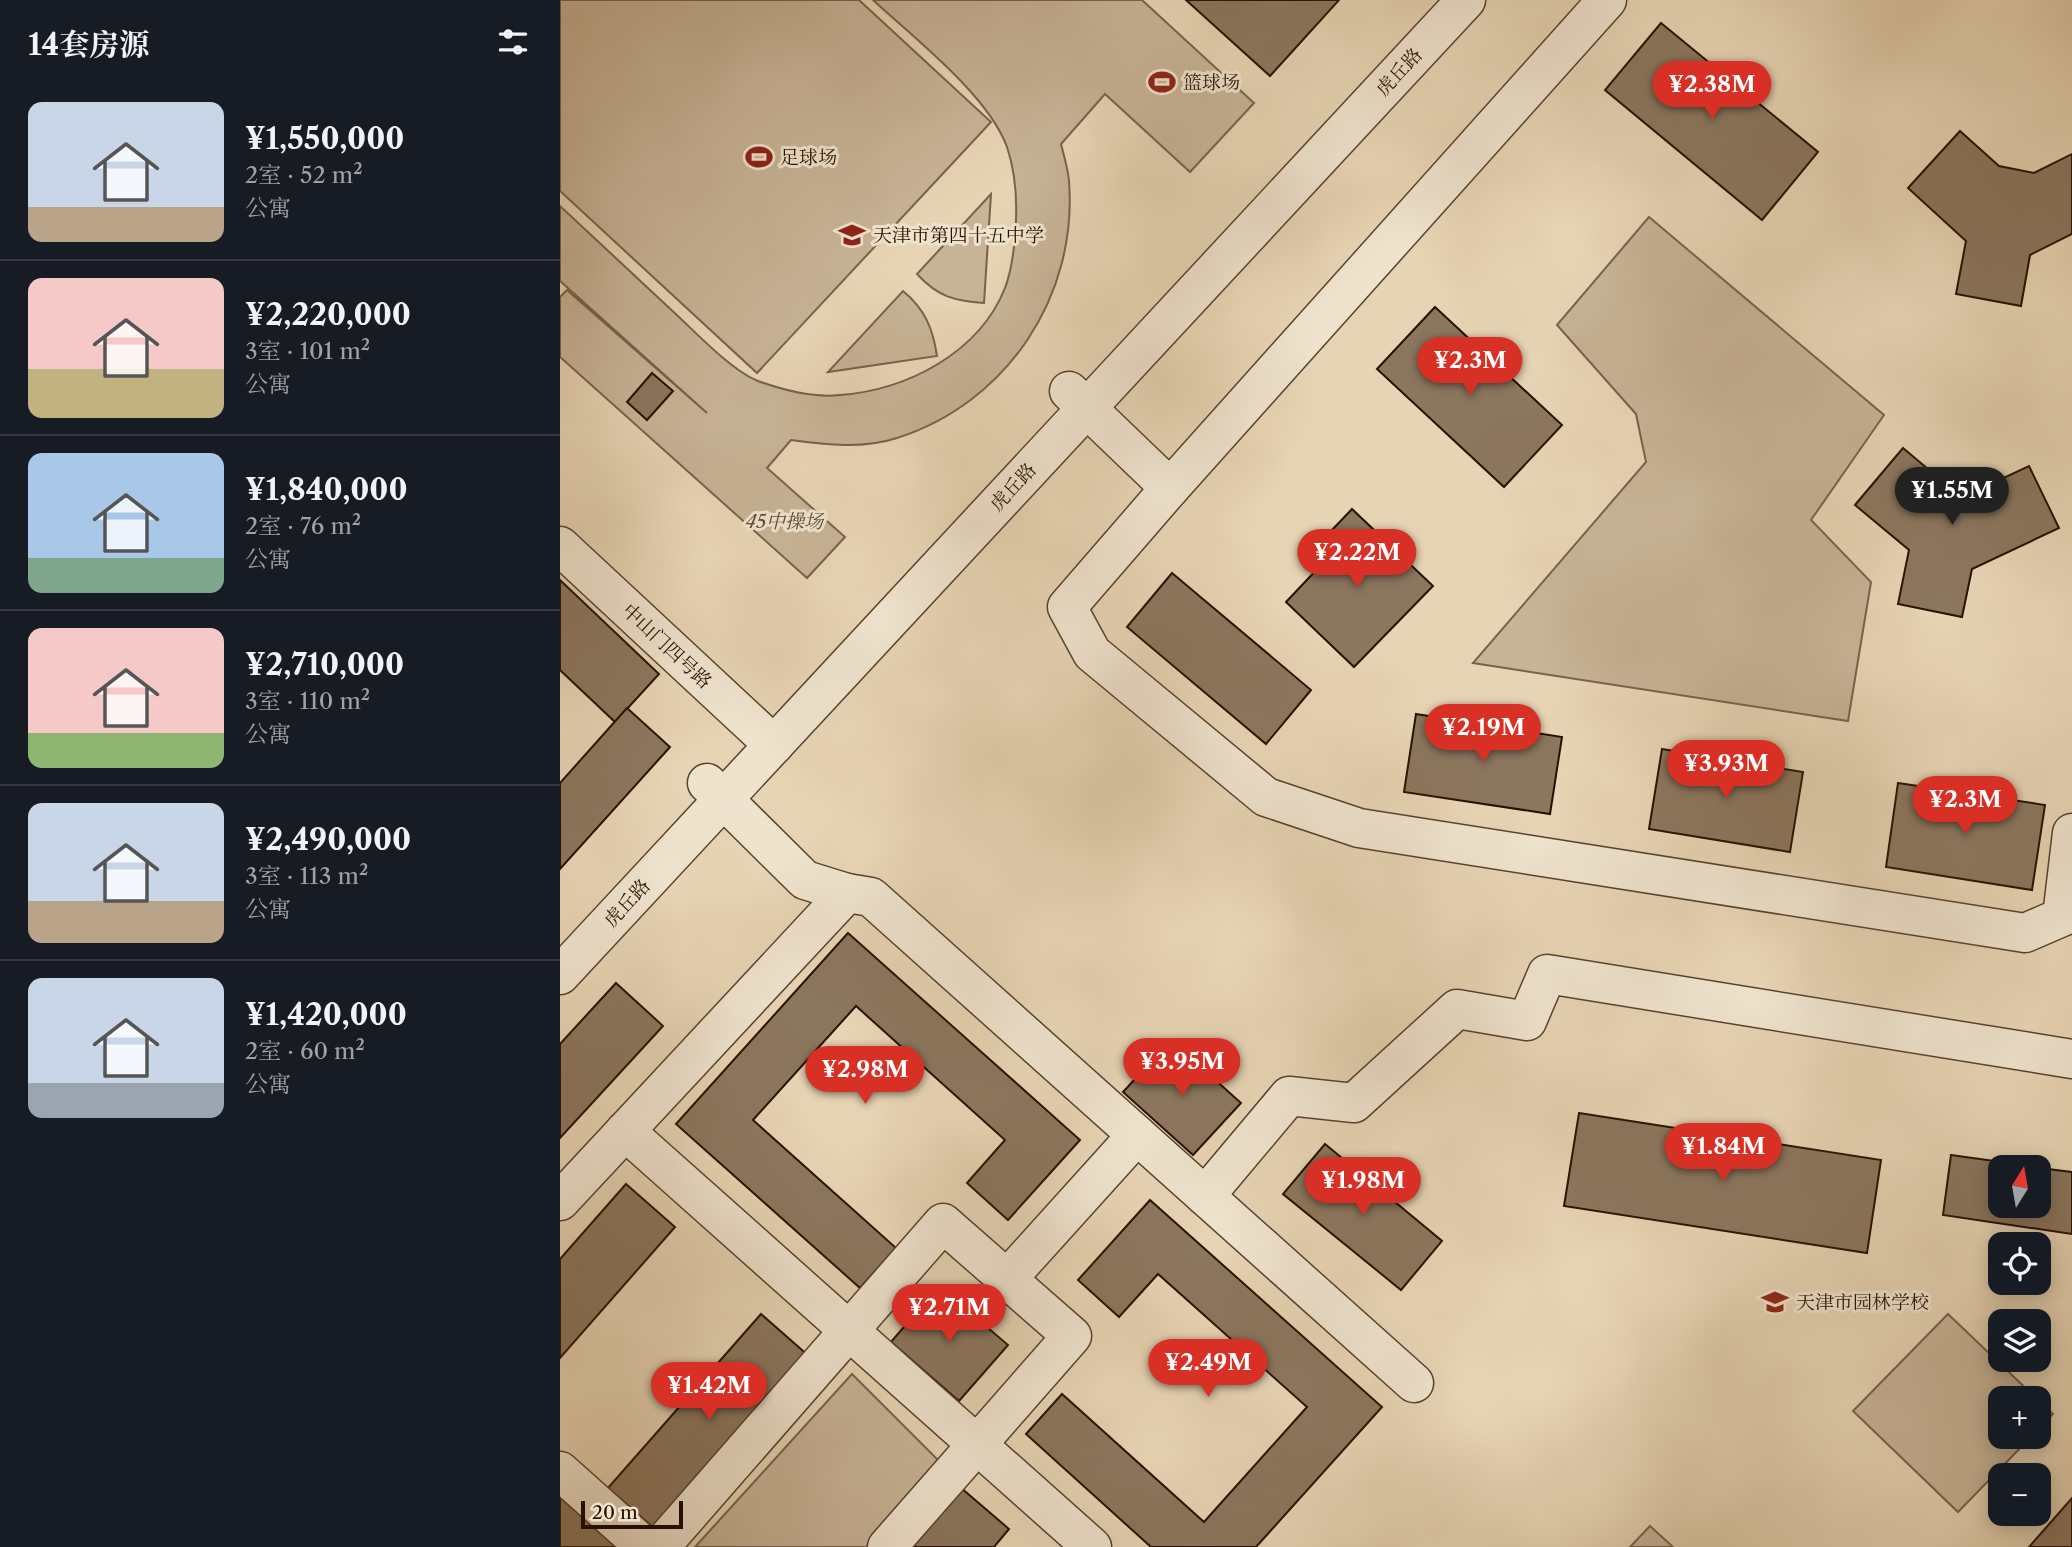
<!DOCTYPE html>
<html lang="zh">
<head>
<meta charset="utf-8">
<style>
	:root { --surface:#171b24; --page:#20242c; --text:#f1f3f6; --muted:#9ea1a6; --line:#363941; --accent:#d93025 }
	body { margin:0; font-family:"Libre Caslon Text","Noto Serif SC",serif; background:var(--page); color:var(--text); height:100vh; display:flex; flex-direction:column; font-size:26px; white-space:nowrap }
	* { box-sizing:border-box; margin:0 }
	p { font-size:23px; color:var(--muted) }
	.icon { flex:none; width:38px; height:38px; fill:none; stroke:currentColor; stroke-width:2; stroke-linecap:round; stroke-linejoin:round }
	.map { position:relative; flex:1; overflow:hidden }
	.side { display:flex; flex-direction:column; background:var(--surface); width:560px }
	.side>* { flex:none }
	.needle { width:46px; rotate:11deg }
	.fabs { position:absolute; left:1428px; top:1155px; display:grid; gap:14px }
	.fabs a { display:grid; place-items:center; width:63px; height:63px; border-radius:14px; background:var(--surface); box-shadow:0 4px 18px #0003; font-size:35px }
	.scale { position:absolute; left:21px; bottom:18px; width:102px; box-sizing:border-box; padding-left:7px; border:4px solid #281101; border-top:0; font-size:19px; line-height:24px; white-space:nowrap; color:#281101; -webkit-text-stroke:5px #efe3ce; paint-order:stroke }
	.price { position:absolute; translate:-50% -60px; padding:0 16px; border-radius:24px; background:var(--accent); color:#fff; font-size:23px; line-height:46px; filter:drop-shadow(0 2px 4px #0008) }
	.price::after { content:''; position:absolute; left:50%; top:42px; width:21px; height:16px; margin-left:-10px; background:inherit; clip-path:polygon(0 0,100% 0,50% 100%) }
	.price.selected { background:#222; color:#fff }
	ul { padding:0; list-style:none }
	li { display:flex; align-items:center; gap:21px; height:175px; padding:0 28px }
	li+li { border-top:2px solid var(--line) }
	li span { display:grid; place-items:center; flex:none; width:196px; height:140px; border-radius:14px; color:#555 }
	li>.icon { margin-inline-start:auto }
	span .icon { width:84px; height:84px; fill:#fffc; stroke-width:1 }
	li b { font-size:30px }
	h2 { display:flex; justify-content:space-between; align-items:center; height:84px; padding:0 28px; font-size:30px }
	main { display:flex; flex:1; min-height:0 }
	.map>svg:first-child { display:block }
	.green { fill:#c7b396; stroke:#78624c; stroke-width:2 }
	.building { fill:#8b765e; stroke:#281101; stroke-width:2 }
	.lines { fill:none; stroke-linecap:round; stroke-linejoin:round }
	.minor-casing { stroke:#58422e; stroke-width:41 }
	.minor { stroke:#efe3ce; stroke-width:38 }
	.labels { text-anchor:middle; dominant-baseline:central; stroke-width:6; stroke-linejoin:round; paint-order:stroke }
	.street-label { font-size:19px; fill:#281101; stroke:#efe3ce }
	.poi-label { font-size:19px; fill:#281101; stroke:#efe3ce; text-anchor:start }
	.park-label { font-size:19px; font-style:italic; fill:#604a35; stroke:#efe3ce }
</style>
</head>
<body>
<main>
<section class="side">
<h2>14套房源<svg class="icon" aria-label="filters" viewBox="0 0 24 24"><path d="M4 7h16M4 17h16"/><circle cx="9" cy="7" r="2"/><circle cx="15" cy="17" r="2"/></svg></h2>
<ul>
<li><span style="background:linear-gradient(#c9d6e8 75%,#b9a48a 0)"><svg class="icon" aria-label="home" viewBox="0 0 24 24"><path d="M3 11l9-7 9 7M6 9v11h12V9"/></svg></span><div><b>¥1,550,000</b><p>2室 · 52 m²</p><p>公寓</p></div></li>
<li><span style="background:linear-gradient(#f6c9c9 65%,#c2b280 0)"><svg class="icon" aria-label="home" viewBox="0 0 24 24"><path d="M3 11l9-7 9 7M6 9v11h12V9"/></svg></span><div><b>¥2,220,000</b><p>3室 · 101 m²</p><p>公寓</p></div></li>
<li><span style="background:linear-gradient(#a9c7e8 75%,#7fa58c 0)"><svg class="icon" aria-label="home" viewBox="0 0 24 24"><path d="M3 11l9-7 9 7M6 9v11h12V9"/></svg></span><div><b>¥1,840,000</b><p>2室 · 76 m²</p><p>公寓</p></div></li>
<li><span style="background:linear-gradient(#f6c9c9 75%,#8fb573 0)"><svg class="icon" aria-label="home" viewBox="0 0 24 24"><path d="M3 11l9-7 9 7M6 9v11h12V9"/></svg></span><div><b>¥2,710,000</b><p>3室 · 110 m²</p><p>公寓</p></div></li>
<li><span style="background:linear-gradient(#c9d6e8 70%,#b9a48a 0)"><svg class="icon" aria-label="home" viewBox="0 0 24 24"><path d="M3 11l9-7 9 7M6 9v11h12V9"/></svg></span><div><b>¥2,490,000</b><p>3室 · 113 m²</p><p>公寓</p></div></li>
<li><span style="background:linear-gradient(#c9d6e8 75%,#9aa5b1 0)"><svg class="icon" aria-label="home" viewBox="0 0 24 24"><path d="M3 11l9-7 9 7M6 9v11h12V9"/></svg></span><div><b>¥1,420,000</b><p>2室 · 60 m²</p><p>公寓</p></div></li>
</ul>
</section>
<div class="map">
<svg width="1512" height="1547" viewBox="0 0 1512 1547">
	<rect width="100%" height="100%" fill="#e7d4b4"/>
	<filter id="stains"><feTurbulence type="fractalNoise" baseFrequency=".00286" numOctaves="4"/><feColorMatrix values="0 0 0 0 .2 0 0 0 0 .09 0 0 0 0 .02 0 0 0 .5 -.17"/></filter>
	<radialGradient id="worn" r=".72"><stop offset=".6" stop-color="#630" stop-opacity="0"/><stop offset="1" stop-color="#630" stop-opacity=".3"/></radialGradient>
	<g class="green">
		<path d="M 0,0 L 299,0 L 431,122 L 197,373 L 0,191 Z"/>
		<path d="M 313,0 L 582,0 L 694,103 L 630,172 L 545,94 L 501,144 C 504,156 508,169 509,181 C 518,296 447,403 337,438 C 303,449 266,445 231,440 L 207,468 L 285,537 L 247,578 L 0,357 L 0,297 L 7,290 L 147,413 L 0,281 L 0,206 C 40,243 80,281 120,318 C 139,336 174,372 198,381 C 223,390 254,398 280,395 C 347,390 419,353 445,288 C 453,267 455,243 456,220 C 457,196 455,171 447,147 C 428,95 354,38 313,0 Z"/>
		<path d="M 431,194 L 424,303 C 395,301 378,297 357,274 Z"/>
		<path d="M 1089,217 L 1324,415 L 1251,520 L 1311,582 L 1288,721 L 913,663 L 1086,462 L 1076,414 L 997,325 Z"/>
		<path d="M 343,291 C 365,309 373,329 377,356 L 268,372 Z"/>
		<path d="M 1388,1314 L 1476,1398 L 1440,1398 L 1440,1437 L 1471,1437 L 1398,1512 L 1293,1411 Z"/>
		<path d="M 292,1374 L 381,1463 L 308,1547 L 135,1547 Z"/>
		<path d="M 1479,1401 L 1493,1414 L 1479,1429 Z"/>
		<path d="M 1090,1526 L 1113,1547 L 1070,1547 Z"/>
	</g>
	<g class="building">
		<path d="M 626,0 L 779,0 L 710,76 Z"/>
		<path d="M 1101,23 L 1258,152 L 1202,220 L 1045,90 Z"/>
		<path d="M 1400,131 L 1439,166 L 1474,173 L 1512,154 L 1512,234 L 1470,255 L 1461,306 L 1396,294 L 1406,241 L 1348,188 Z"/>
		<path d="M 875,307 L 1002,425 L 944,487 L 817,369 Z"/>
		<path d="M 92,373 L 113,391 L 87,420 L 67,402 Z"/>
		<path d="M 1343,448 L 1387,485 L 1418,490 L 1469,466 L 1499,528 L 1412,569 L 1402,617 L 1338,604 L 1349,550 L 1295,505 Z"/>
		<path d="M 792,509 L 873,586 L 794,667 L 726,602 L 761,565 L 749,554 Z"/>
		<path d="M 612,573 L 751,690 L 706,744 L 567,627 Z"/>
		<path d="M 0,580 L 99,674 L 55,722 L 0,670 Z"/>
		<path d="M 67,708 L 110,747 L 0,869 L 0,783 Z"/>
		<path d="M 856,714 L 1002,737 L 990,814 L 844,792 Z"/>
		<path d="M 1102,749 L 1243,772 L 1230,852 L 1089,829 Z"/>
		<path d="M 1338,783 L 1485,805 L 1472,890 L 1326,867 Z"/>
		<path d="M 288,933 L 520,1140 L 448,1220 L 407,1183 L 445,1140 L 296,1006 L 193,1120 L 336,1248 L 300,1288 L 116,1124 Z"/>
		<path d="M 56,983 L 103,1026 L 0,1138 L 0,1044 Z"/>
		<path d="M 611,1040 L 681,1103 L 633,1155 L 563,1092 Z"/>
		<path d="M 1019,1113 L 1321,1160 L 1307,1253 L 1004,1206 Z"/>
		<path d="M 765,1144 L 882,1241 L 841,1290 L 723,1194 Z"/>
		<path d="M 1391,1155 L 1477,1167 L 1440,1167 L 1440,1206 L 1479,1206 L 1479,1168 L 1512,1172 L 1512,1234 L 1383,1215 Z"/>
		<path d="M 66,1184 L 115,1227 L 0,1358 L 0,1259 Z"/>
		<path d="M 590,1200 L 822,1407 L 696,1547 L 591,1547 L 466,1434 L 502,1394 L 644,1522 L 747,1407 L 598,1274 L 559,1317 L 518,1280 Z"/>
		<path d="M 379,1286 L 448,1345 L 399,1401 L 331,1342 Z"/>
		<path d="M 201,1314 L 250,1357 L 97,1531 L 48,1488 Z"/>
		<path d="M 400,1487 L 449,1529 L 434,1547 L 348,1547 Z"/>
		<path d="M 0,1497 L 56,1547 L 0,1547 Z"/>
		<path d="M 1512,1498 L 1512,1547 L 1469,1547 Z"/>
	</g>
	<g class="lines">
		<defs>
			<g id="minor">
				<path d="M 1047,0 L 610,488 L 507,607 L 532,653 L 706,797 L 799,828 L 1465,933 L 1502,917 L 1512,833"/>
				<path d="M 509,391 L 610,488"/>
				<path d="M 0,546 L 214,745"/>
				<path d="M 147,783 L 245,880 L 287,893 L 311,897 L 854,1383"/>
				<path d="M 0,975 L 906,0"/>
				<path d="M 65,1131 L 532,1547"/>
				<path d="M 645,1196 L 729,1096 L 794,1103 L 897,1009 L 967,1021 L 987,974 L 1512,1059"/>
				<path d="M 0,1201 L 287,893"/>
				<path d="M 447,1279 L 577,1135"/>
				<path d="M 0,1471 L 85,1547"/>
				<path d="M 100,1547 L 383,1223 L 512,1336 L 327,1547"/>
			</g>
		</defs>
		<use href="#minor" class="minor-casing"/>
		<use href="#minor" class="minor"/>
	</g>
	<defs>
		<symbol id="stadium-bare" viewBox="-9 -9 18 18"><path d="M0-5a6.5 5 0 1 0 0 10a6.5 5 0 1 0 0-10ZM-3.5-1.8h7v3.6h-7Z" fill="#8f2418" stroke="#efe3ce" stroke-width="2.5" paint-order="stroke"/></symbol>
		<symbol id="school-bare" viewBox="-9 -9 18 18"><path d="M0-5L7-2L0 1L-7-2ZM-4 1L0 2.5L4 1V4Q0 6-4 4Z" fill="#8f2418" stroke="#efe3ce" stroke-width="2.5" paint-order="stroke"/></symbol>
	</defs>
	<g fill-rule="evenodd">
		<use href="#stadium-bare" x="583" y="63" width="38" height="38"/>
		<use href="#stadium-bare" x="180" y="138" width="38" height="38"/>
		<use href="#school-bare" x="273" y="216" width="38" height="38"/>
		<use href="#school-bare" x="1196" y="1283" width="38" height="38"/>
	</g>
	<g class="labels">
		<g class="street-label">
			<text transform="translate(839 72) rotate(-47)">虎丘路</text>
			<text transform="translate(453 487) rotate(-47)">虎丘路</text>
			<text transform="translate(107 646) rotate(43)">中山门四号路</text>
			<text transform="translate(67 903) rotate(-47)">虎丘路</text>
		</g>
		<g class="poi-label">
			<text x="623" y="82">篮球场</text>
			<text x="220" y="157">足球场</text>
			<text x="313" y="235">天津市第四十五中学</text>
			<text x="1236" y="1302">天津市园林学校</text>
		</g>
		<g class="park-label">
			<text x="224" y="521">45中操场</text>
		</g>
	</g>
	<rect width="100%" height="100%" filter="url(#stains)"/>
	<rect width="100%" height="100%" fill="url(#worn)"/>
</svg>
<div class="fabs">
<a><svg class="needle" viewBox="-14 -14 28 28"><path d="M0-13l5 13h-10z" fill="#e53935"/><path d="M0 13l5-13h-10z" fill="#9ea1a6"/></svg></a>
<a><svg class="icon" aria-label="locate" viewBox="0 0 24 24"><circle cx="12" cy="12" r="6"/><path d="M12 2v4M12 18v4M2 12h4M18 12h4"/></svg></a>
<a><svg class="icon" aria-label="layers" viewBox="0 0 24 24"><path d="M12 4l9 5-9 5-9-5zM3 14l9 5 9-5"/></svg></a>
<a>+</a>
<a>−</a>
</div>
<div class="scale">20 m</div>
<b class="price" style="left:1152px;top:121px">¥2.38M</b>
<b class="price" style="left:910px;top:397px">¥2.3M</b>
<b class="price selected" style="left:1392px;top:527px">¥1.55M</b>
<b class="price" style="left:797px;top:589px">¥2.22M</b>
<b class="price" style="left:923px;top:764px">¥2.19M</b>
<b class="price" style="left:1166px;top:800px">¥3.93M</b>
<b class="price" style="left:1405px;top:836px">¥2.3M</b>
<b class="price" style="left:622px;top:1098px">¥3.95M</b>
<b class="price" style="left:305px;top:1106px">¥2.98M</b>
<b class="price" style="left:1163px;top:1183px">¥1.84M</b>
<b class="price" style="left:803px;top:1217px">¥1.98M</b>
<b class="price" style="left:389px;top:1344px">¥2.71M</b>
<b class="price" style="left:648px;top:1399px">¥2.49M</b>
<b class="price" style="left:149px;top:1422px">¥1.42M</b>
</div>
</main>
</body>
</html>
